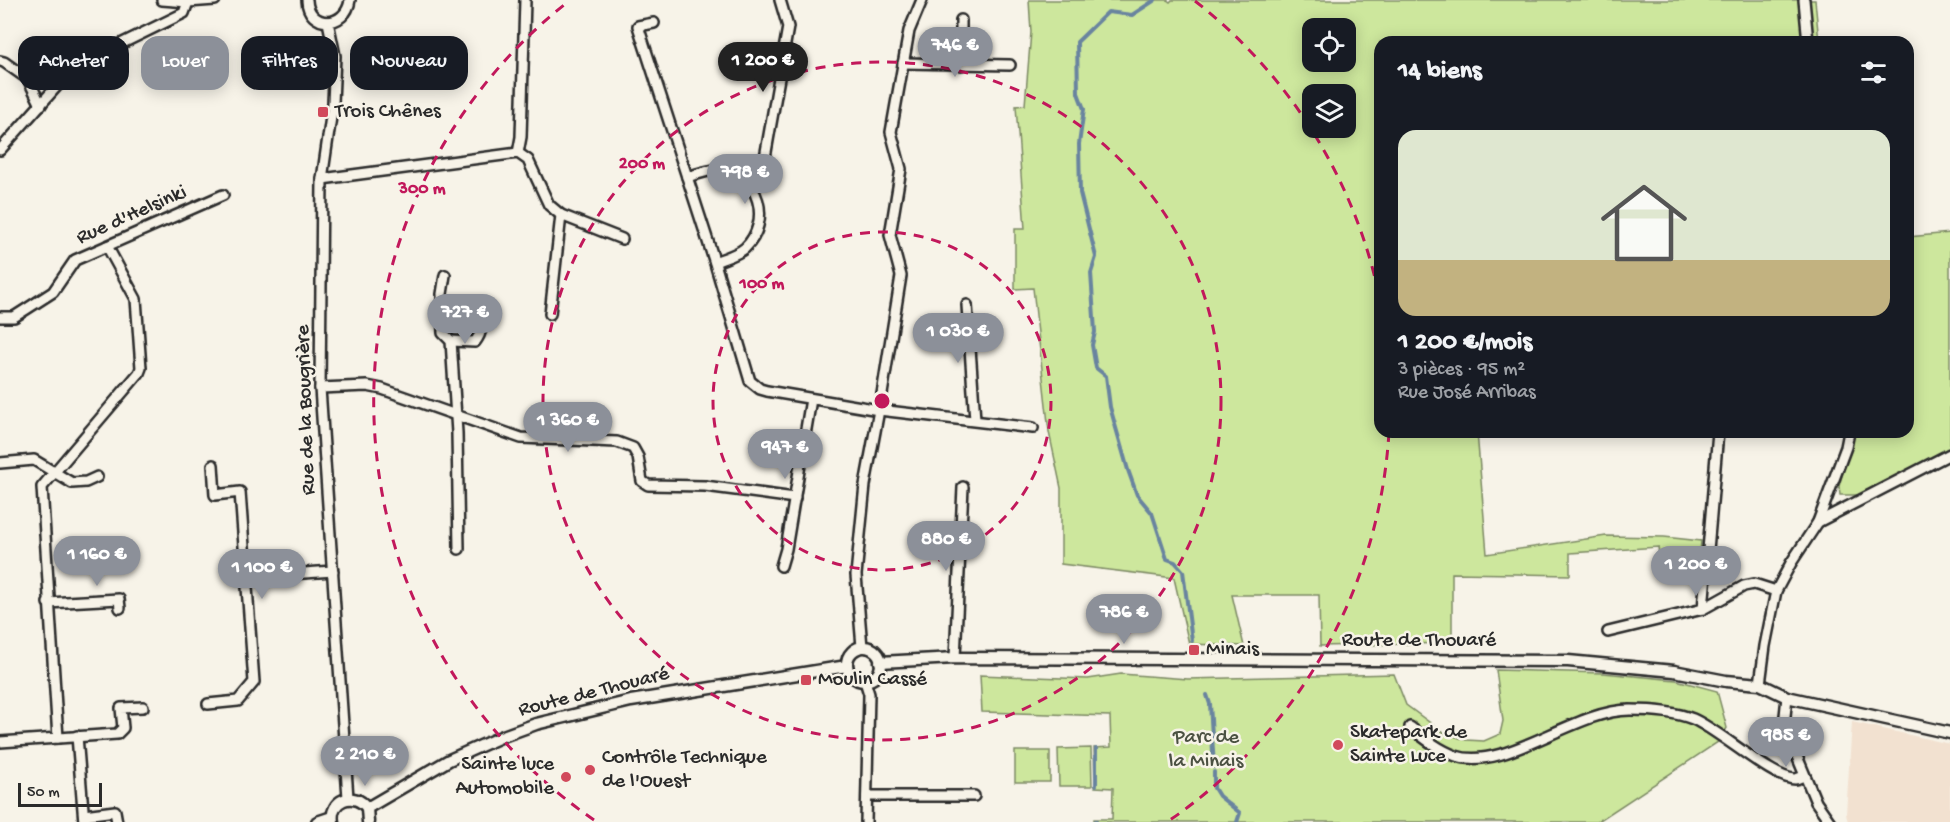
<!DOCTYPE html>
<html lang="fr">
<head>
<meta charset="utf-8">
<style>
	:root { --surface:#171b24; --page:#20242c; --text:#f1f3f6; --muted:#9ea1a6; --line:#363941; --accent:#8c9099 }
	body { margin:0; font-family:"Gochi Hand",sans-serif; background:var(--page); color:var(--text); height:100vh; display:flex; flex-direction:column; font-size:22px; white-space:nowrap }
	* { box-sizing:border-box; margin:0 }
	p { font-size:20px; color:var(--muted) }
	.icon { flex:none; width:33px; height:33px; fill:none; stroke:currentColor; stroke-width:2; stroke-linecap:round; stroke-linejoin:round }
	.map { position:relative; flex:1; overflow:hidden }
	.details { position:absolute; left:1374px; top:36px; width:540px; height:402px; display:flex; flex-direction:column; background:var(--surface); border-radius:18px; box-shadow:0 3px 15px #0003 }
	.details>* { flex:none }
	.hud { position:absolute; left:18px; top:36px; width:570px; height:54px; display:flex; gap:12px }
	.buttons { position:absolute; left:1302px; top:18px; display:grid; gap:12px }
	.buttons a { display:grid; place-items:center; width:54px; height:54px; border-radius:12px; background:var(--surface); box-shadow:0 3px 15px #0003; font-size:30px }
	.scale { position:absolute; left:18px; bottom:15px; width:84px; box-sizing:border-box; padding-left:6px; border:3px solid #2b2b2b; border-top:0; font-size:16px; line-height:21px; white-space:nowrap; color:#2b2b2b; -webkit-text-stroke:4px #f7f3e8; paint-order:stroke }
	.price { position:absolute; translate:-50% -51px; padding:0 14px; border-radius:21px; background:var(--accent); color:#fff; font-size:20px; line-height:39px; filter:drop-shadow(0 2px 3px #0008) }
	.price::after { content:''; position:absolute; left:50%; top:36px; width:18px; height:14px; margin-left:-9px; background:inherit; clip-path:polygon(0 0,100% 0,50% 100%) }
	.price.on { background:#222; color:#fff }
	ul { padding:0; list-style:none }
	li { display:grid; align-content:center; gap:12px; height:318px; padding:0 24px }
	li+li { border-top:2px solid var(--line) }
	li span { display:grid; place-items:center; height:186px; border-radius:18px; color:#555 }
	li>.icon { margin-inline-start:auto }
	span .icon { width:108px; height:108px; fill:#fffc; stroke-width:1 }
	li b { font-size:26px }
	h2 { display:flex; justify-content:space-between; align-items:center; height:72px; padding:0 24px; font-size:26px }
	.pill { padding:0 21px; border-radius:18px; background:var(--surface); box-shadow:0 3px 15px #0003; font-size:21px; line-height:54px }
	.pill.on { background:var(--accent); color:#fff }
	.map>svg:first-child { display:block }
	.built { fill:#f2e1d0 }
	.green { fill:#cde79d; stroke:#7c8964; stroke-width:1.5; fill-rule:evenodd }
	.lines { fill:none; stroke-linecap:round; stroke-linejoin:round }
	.stream { stroke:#69849f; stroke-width:4 }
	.minor-casing { stroke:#2b2b2b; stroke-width:14 }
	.tertiary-casing { stroke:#2b2b2b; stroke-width:15 }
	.minor { stroke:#f7f3e8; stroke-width:9 }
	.tertiary { stroke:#f7f3e8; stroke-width:10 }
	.ring { fill:none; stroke:#c2185b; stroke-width:3; stroke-dasharray:10 8 }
	.poi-dot { fill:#d1495b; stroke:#f7f3e8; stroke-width:2 }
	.labels { text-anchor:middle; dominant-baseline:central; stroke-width:5; stroke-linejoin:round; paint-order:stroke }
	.poi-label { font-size:21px; fill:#2b2b2b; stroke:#f7f3e8; text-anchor:start }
	.street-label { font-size:21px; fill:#2b2b2b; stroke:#f7f3e8 }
	.park-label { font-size:21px; fill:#4b5142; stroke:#f7f3e8 }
	.centre { fill:#c2185b; stroke:#f7f3e8; stroke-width:3 }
	.ring-label { font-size:18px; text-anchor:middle; font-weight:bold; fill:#c2185b; stroke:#f7f3e8; stroke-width:5; stroke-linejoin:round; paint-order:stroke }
</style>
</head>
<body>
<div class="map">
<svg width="1950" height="822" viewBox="0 0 1950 822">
	<rect width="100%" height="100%" fill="#f7f3e8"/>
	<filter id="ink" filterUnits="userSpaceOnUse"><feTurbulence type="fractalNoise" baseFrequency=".0167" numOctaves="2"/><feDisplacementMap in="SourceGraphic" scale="12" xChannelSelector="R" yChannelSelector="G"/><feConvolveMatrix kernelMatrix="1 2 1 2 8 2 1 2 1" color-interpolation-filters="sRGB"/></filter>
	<g filter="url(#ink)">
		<path class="built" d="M 1852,722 L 1950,744 L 1950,822 L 1848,822 L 1846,814 Z"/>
		<g class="green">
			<path d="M 1029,0 L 1167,0 L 1170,2 L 1172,0 L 1815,0 L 1819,42 L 1380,42 L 1380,432 L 1477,432 L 1487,554 L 1606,536 L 1664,537 L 1701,541 L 1698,576 L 1662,578 L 1658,547 L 1570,553 L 1570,575 L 1452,573 L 1452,643 L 1320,646 L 1319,595 L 1232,595 L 1244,646 L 1189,644 L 1174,578 L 1061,564 L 1061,488 L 1049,432 L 1033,288 L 1015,289 L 1015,229 L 1025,229 L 1016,106 L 1025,105 L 1031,32 ZM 1312,28 L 1346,28 L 1346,62 L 1312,62 ZM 1312,94 L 1346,94 L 1346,128 L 1312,128 Z"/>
			<path d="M 1950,233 L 1950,448 L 1858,495 L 1840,495 L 1839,486 L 1855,432 L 1908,432 L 1908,237 Z"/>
			<path d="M 1496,670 L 1603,673 L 1676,680 L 1717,691 L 1727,728 L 1718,742 L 1597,822 L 1094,822 L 1094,819 L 1112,819 L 1113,788 L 1095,787 L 1094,748 L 1111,747 L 1110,716 L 982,712 L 980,675 L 1088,679 L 1121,674 L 1188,679 L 1394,674 L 1406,705 L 1444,733 L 1466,740 L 1484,741 L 1500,734 L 1503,721 Z"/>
			<path d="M 1091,748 L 1092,786 L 1059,786 L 1058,749 Z"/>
			<rect x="1015" y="751" width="35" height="31"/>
		</g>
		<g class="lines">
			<g class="stream">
				<path d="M 1155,0 L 1132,15 L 1108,12 L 1077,42 L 1078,93 L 1084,109 L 1079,144 L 1080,193 L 1096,257 L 1091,273 L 1095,332 L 1092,345 L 1096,368 L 1106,376 L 1110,407 L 1128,470 L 1137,495 L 1152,513 L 1167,559 L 1175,562 L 1183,571 L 1192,641"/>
				<path d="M 1207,695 L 1210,704 L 1214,767"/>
				<path d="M 1096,749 L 1096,785"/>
				<path d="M 1214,772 L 1214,788 L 1219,796 L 1240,813 L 1237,822"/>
				<path d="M 1096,821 L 1096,822"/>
			</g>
			<defs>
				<g id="minor">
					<path d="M 162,0 L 188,2 L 215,0"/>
					<path d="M 307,0 C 308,29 346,29 350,0"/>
					<path d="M 1804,0 L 1808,42"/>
					<path d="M 328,22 L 335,56 L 333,103 L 322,179 L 320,388 L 348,798"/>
					<path d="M 654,23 L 638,26 L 714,260 L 750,381 L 760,389 L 767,391 L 879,410 L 1033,428"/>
					<path d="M 0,61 L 4,62 L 28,79 L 41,105"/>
					<path d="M 903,63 L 1010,65"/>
					<path d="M 961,65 L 961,20"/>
					<path d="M 0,150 L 57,86 L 90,59 L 184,13 L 188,2"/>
					<path d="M 518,153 L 521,137 L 525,0"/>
					<path d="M 687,177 C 698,174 709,169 720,170 C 760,173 772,222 745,248 C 737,255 724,258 715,262"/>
					<path d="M 322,179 L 518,153 L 528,160 L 549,205 L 561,215 L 622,239"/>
					<path d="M 753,189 L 761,177 L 763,169 L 788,27 L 780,0"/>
					<path d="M 445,275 L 442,294 L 443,333 L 451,341 L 457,433 L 459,549"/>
					<path d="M 967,305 L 975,420"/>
					<path d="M 443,308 L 478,314 C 483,324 482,333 475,342 L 451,341"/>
					<path d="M 550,314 L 561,215"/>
					<path d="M 0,317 L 14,317 L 53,292 L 75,260 L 223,195"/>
					<path d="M 320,388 L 367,386 L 382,389 L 521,438 L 617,442 L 633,448 L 638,457 L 642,481 L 648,485 L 705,486 L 795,498"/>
					<path d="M 0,463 L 34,460 L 72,483 L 86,482 L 97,477"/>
					<path d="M 1818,522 L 1950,454"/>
					<path d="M 781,566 L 786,549 L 811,399"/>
					<path d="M 247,577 L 333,571"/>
					<path d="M 48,603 L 119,599 L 120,608"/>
					<path d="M 1703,609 L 1718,432"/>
					<path d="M 1608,632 L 1703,609 L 1744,586 L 1754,584 L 1776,591"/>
					<path d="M 862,647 L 856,575 L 865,485 L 882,394 L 901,276 L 890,235 L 901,169 L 891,132 L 909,31 L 922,0"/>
					<path d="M 955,658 L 963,487"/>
					<path d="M 865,681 L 869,694 L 866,822"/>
					<path d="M 1760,684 L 1765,646 L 1776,591 L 1791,563 L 1818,522 L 1846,447 L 1849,432"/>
					<path d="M 1787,697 L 1784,725 L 1816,802 L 1830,822"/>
					<path d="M 208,704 L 238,701 L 254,682 L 240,492 L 215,495 L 213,465"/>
					<path d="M 1410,727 C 1424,738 1439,750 1456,756 C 1504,772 1575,710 1630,710 C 1651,710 1673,711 1693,719 C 1719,730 1773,779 1795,779 C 1798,779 1801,777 1804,776"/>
					<path d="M 77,736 L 84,822"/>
					<path d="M 58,738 L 42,487 L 139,373 L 141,368 L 136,299 L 107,246"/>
					<path d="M 0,742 L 117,734 L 123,728 L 121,708 L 143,707"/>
					<path d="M 867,796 L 974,796"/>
					<path d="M 84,815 L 115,811 L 117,822"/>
				</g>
				<g id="tertiary">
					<circle cx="864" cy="664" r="17"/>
					<path d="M 880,662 L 955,658 L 1568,661 L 1674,671 L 1726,681 L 1760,684 L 1787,697 L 1950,733"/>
					<path d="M 367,808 L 449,760 L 503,736 L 536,724 L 631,701 L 847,666"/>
					<path d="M 317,822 L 332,817"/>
					<path d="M 333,822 C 329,800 354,790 367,808 L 368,822"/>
				</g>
			</defs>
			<use href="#minor" class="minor-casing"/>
			<use href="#tertiary" class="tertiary-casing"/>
			<use href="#minor" class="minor"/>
			<use href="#tertiary" class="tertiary"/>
		</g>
	</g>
	<g class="ring">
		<circle cx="882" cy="401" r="169"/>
		<circle cx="882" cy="401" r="339"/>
		<path d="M1389 432A508 508 0 0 1 1170 820M594 820A508 508 0 0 1 569 1M1195 1A508 508 0 0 1 1380 300"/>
	</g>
	<g class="poi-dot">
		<rect x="317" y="106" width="12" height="12" rx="3"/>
		<rect x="1188" y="644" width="12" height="12" rx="3"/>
		<rect x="800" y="674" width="12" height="12" rx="3"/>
		<circle cx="1338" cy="745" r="6"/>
		<circle cx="590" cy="770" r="6"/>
		<circle cx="566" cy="777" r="6"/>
	</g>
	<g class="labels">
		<g class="poi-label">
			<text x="335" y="112">Trois Chênes</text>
			<text x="1206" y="650">Minais</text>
			<text x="818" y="680">Moulin Cassé</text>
			<text x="1350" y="733">Skatepark de<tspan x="1350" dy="24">Sainte Luce</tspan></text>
			<text x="602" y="758">Contrôle Technique<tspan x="602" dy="24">de l'Ouest</tspan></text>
			<text x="554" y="765" text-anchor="end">Sainte luce<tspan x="554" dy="24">Automobile</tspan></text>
		</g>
		<g class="street-label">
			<text transform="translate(132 216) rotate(-24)">Rue d'Helsinki</text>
			<text transform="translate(307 410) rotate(-92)">Rue de la Bougrière</text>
			<text x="1419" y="641">Route de Thouaré</text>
			<text transform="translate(594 693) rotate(-14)">Route de Thouaré</text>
		</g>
		<g class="park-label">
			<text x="1206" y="738">Parc de<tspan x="1206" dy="24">la Minais</tspan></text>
		</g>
	</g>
	<circle cx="882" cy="401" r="9" class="centre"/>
	<g class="ring-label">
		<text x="642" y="168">200 m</text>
		<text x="422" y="193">300 m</text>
		<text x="762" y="288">100 m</text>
	</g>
</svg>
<div class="buttons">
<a><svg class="icon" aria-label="locate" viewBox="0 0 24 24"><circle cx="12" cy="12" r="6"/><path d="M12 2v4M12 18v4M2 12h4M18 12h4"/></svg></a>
<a><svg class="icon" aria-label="layers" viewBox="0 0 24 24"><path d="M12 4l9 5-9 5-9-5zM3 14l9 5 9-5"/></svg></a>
</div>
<div class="scale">50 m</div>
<b class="price" style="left:955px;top:78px">746 €</b>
<b class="price on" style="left:763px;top:93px">1 200 €</b>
<b class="price" style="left:745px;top:205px">798 €</b>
<b class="price" style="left:465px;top:345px">727 €</b>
<b class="price" style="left:958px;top:364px">1 030 €</b>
<b class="price" style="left:568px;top:453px">1 360 €</b>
<b class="price" style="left:785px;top:480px">947 €</b>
<b class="price" style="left:946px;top:572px">880 €</b>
<b class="price" style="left:97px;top:587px">1 160 €</b>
<b class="price" style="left:1696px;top:597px">1 200 €</b>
<b class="price" style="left:262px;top:600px">1 100 €</b>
<b class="price" style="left:1124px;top:645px">786 €</b>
<b class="price" style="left:1786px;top:768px">985 €</b>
<b class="price" style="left:365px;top:787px">2 210 €</b>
<div class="hud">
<a class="pill">Acheter</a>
<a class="pill on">Louer</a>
<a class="pill">Filtres</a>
<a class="pill">Nouveau</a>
</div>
<section class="details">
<h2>14 biens<svg class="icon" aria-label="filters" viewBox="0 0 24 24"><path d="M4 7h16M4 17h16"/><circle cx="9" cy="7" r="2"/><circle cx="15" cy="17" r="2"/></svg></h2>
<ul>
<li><span style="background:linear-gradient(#dfe7d0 70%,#c2b280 0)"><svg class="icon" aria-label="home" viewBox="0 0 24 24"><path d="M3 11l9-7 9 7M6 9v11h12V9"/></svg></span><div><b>1 200 €/mois</b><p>3 pièces · 95 m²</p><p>Rue José Arribas</p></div></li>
</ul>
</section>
</div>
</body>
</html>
